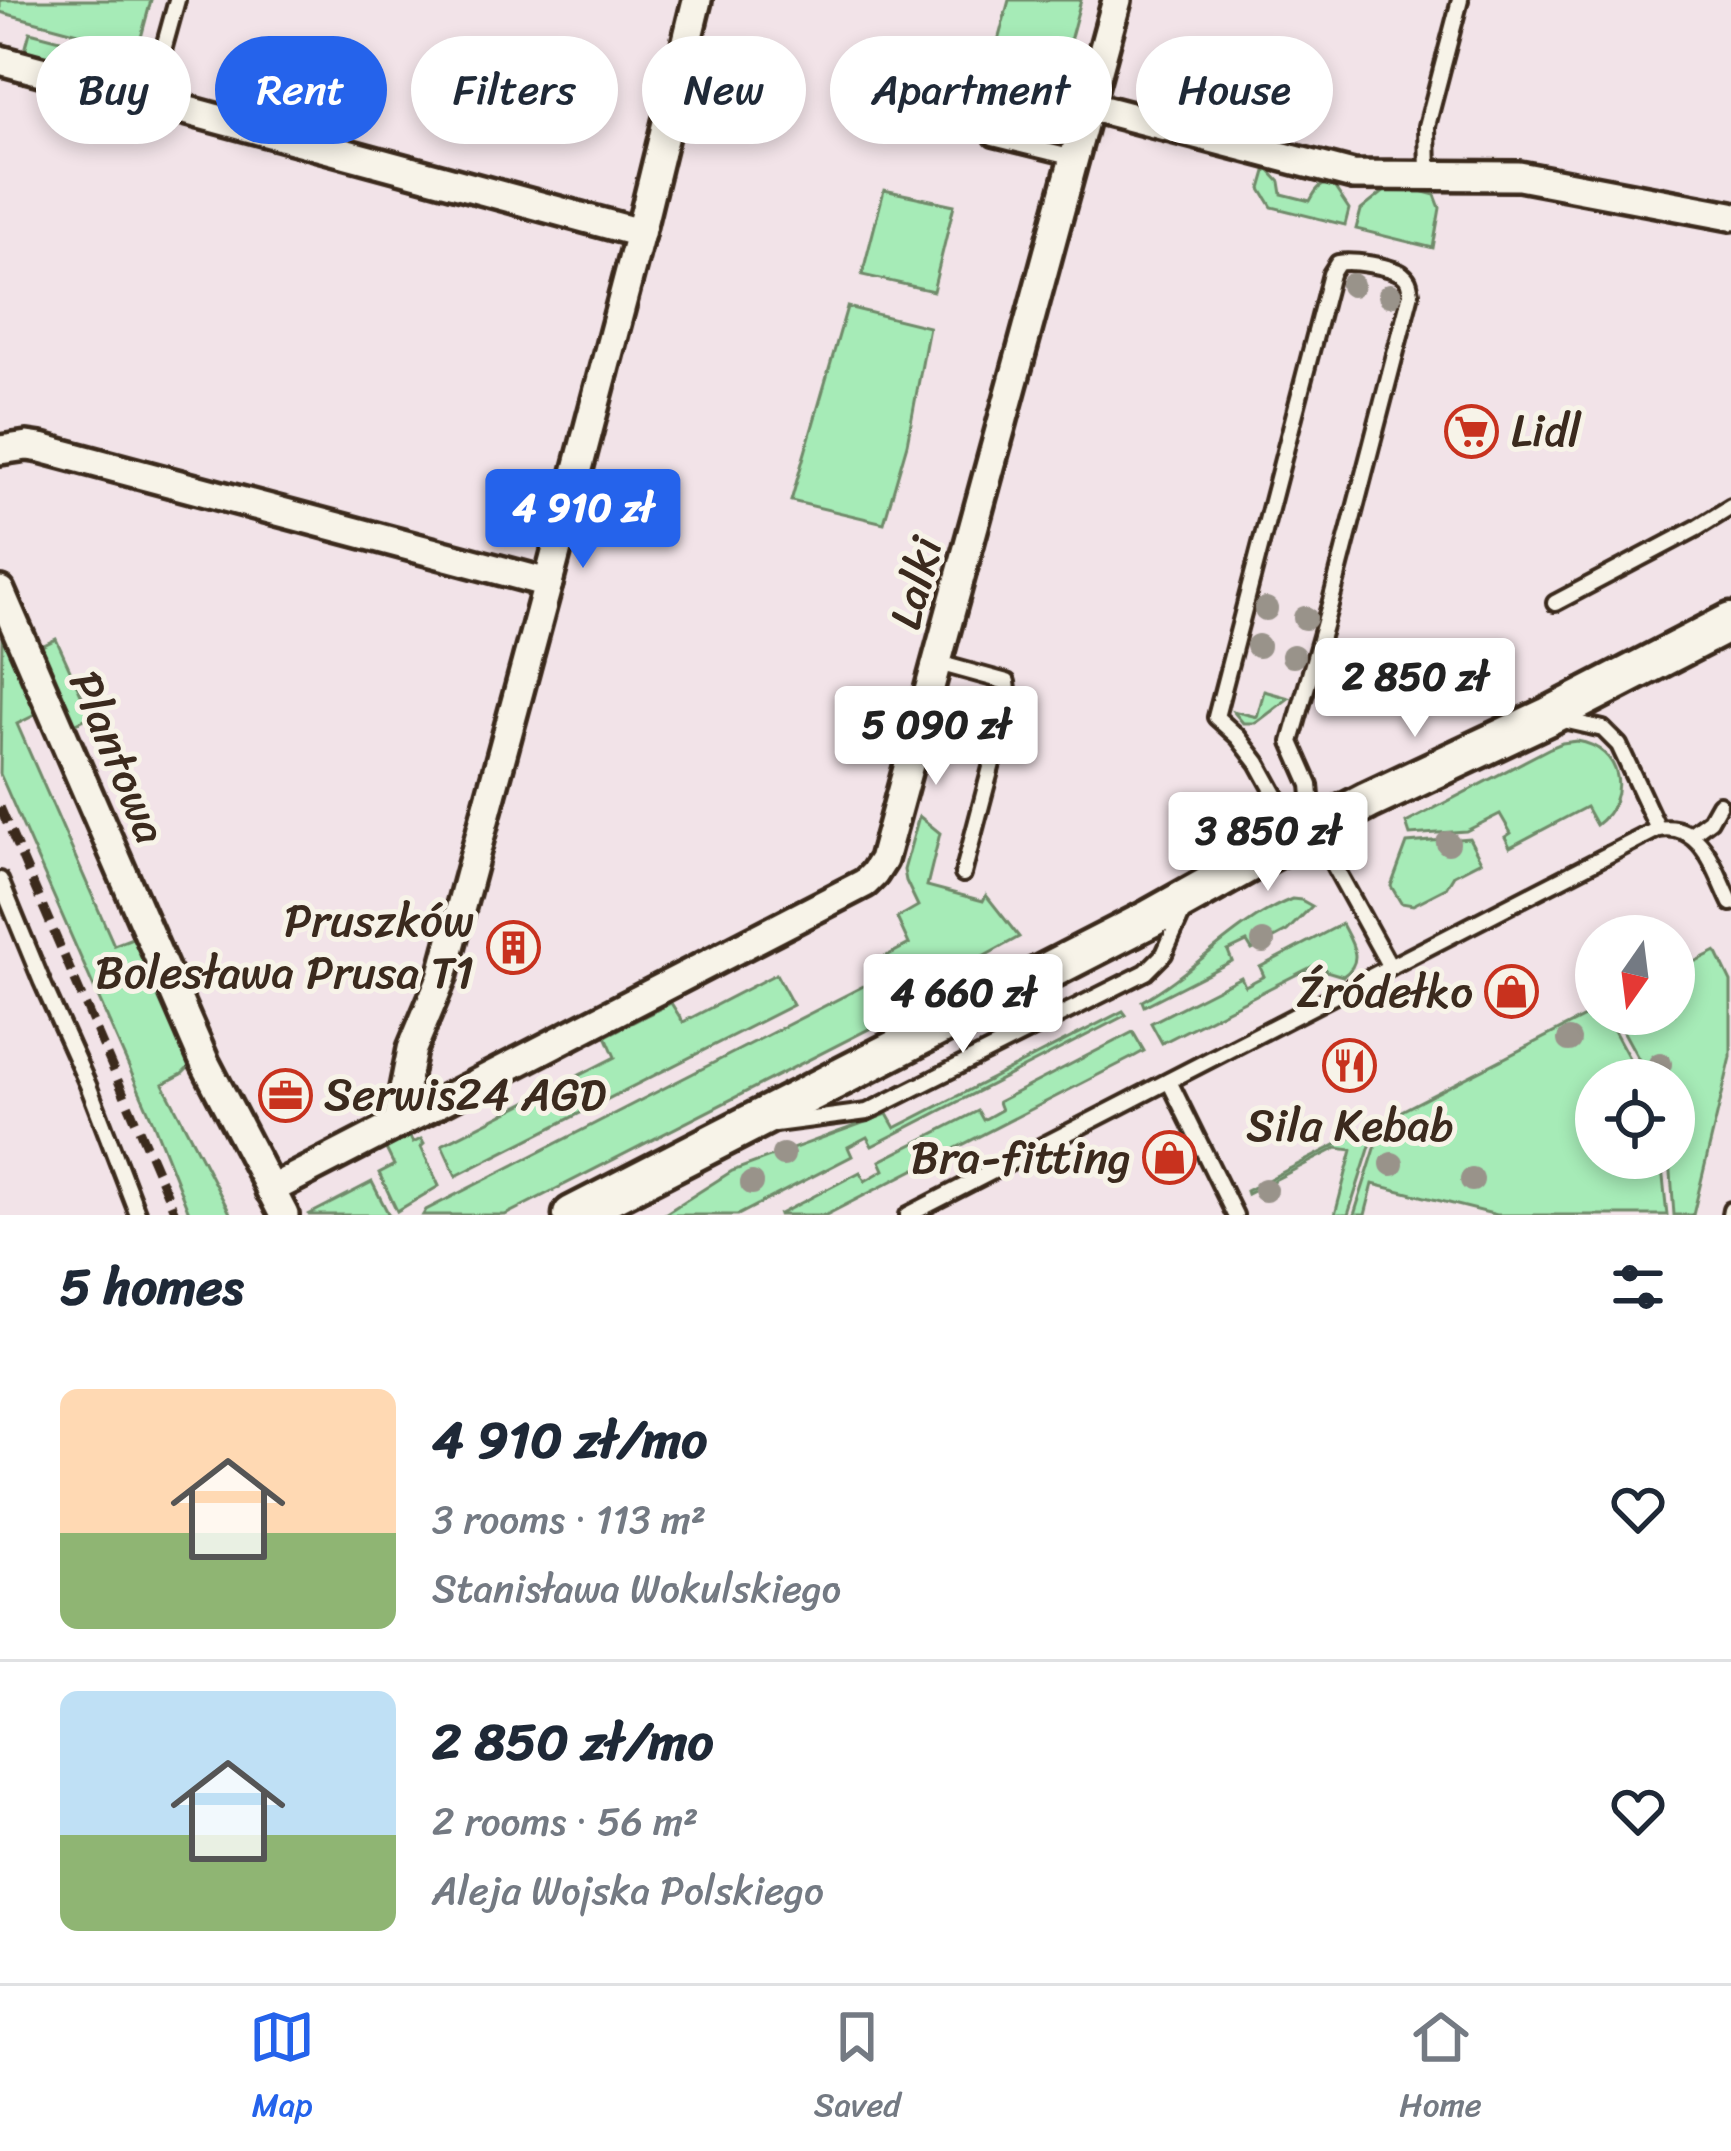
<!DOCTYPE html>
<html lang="en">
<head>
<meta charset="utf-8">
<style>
	:root { --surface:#fff; --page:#f2f2f3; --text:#1f2937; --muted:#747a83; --line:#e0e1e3; --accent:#2563eb }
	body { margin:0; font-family:Sriracha,sans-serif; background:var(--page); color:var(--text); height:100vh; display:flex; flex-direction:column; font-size:45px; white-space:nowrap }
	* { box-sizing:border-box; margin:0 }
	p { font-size:39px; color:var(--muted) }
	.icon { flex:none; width:66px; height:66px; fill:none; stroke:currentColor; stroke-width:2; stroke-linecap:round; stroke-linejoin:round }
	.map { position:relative; height:1215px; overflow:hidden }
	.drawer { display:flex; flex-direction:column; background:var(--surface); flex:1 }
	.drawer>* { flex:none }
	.top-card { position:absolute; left:36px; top:36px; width:1659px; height:108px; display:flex; gap:24px }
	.needle { width:78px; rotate:194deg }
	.fabs { position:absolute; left:1575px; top:915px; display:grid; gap:24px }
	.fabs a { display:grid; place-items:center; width:120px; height:120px; border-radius:50%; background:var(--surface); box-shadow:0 6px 18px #0003; font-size:60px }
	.price { position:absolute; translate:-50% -102px; padding:0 27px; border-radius:12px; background:#fff; color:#222; font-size:39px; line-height:78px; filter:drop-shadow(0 3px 6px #0008) }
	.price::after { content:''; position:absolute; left:50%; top:72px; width:36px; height:27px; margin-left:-18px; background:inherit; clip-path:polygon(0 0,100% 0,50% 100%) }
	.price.current { background:var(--accent); color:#fff }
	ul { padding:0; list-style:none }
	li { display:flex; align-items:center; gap:36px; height:300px; padding:0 60px }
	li+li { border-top:3px solid var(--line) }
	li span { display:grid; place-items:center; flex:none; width:336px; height:240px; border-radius:18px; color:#555 }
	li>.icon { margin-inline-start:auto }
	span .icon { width:144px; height:144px; fill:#fffc; stroke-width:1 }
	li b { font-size:51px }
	h2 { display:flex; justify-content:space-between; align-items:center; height:144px; padding:0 60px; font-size:51px }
	.pill { padding:0 42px; border-radius:54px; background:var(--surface); box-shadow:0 6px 18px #0003; font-size:42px; line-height:108px }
	.pill.current { background:var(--accent); color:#fff }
	.tab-bar { display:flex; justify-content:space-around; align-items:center; height:168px; border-top:3px solid var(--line); background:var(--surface); font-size:33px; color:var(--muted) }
	.tab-bar a { display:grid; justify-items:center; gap:6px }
	.tab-bar .current { color:var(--accent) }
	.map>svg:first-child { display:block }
	.green { fill:#a6ebb7; stroke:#708a6a; stroke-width:3 }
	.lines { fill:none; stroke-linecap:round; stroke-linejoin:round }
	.lane-casing { stroke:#3b2a1e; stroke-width:22 }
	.street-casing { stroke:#3b2a1e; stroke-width:36 }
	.secondary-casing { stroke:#3b2a1e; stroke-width:45 }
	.lane { stroke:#f7f3e8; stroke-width:14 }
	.street { stroke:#f7f3e8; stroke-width:27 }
	.secondary { stroke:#f7f3e8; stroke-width:36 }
	.rail { stroke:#3b2a1e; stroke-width:9; stroke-dasharray:18 9; stroke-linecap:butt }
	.tree { fill:#99938a }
	.labels { text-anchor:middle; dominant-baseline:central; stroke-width:10; stroke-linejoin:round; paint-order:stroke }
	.poi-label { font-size:45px; fill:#3b2a1e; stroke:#f7f3e8; text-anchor:end }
	.street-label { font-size:45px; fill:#3b2a1e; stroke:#f7f3e8 }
</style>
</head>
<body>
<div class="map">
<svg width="1731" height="1215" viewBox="0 0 1731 1215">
	<rect width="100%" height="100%" fill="#f2e3e8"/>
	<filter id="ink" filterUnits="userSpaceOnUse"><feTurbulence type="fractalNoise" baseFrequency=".00833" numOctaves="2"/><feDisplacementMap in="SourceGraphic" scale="24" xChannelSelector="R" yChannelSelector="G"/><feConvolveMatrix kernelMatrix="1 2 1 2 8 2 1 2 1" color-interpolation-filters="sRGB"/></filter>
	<g filter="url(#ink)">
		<g class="green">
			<path d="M 0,0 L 151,0 L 138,49 L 0,12 Z"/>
			<path d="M 1009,0 L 1081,0 L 1055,96 L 988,78 Z"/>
			<path d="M 30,32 L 114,54 L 108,76 L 24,54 Z"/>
			<path d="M 1267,168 L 1280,182 L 1282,194 L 1310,201 C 1315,192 1320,181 1333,185 L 1349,209 L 1345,225 L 1272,207 L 1261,189 Z"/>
			<path d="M 884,190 L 954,205 L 933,291 L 862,275 Z"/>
			<path d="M 1386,190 L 1416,190 L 1435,195 L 1440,208 L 1433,248 L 1356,229 L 1361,210 Z"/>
			<path d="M 847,307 L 929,327 L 907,444 L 884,523 L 791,501 Z"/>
			<path d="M 2,635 L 37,714 L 17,724 L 114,945 L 135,937 L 191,1065 L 182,1074 L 163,1084 L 231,1215 L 190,1215 L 153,1122 L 0,774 Z"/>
			<path d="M 56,639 L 91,716 L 72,725 L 38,648 Z"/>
			<path d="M 1264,691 L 1289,698 L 1256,723 L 1243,723 L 1233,711 L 1257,717 Z"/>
			<path d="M 1577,741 C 1623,748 1631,799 1596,825 L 1586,807 L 1510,847 L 1505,837 L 1511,833 L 1500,814 L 1466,831 L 1410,835 L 1406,823 L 1550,748 L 1562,743 Z"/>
			<path d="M 919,816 L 940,833 L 927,886 L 983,901 L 986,895 L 1019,937 L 959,970 L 881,959 L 909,944 L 897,918 L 918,906 L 906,881 L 904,870 Z"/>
			<path d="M 1469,838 L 1481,861 L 1454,875 L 1446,888 L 1413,905 L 1401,903 L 1391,886 L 1407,843 Z"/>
			<path d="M 1292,899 L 1301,900 L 1312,906 L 1287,931 L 1252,950 L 1247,942 L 1228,951 L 1232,961 L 1144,1006 L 1142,1001 C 1196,971 1234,922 1292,899 Z"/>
			<path d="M 1342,924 C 1352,943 1365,961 1343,976 L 1326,971 L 1321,962 L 1162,1043 L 1151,1023 L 1241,977 L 1245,986 L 1264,976 L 1260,967 Z"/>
			<path d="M 1716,951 L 1731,982 L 1731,1057 L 1693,1215 L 1674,1215 L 1670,1158 L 1674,1158 L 1674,1080 L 1650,1080 L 1614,1014 L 1674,1014 L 1674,972 Z"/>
			<path d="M 776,974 L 793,1005 L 456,1176 L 442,1145 L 615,1057 L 606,1036 L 671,1003 L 683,1022 Z"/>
			<path d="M 887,974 L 953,986 L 505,1215 L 423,1215 L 426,1210 Z"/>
			<path d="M 1123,1011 L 1126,1015 L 872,1146 L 867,1137 L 848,1147 L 852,1156 L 738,1215 L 663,1215 L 732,1171 L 887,1114 L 895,1128 Z"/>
			<path d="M 1596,1011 L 1596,1014 L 1605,1014 L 1641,1080 L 1596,1080 L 1596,1158 L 1661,1158 L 1667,1215 L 1497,1215 L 1373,1184 L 1365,1215 L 1354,1215 L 1384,1120 Z"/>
			<path d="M 1133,1032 L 1144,1051 L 1135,1056 L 826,1215 L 778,1215 L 860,1172 L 865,1181 L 884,1170 L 880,1161 L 978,1111 L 983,1120 L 1001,1110 L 998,1102 Z"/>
			<path d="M 1377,1124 L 1348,1215 L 1335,1215 L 1352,1150 L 1337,1148 L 1247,1194 L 1246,1191 Z"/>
			<path d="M 408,1133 L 413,1143 L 421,1139 L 424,1144 L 421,1147 L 439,1186 L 397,1211 L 379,1173 L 394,1165 L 384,1145 Z"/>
			<path d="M 372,1182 L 389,1215 L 308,1215 Z"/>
		</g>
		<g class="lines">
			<defs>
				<g id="lane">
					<path d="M 149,101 L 177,0"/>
					<path d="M 993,138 L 1074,158"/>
					<path d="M 1428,175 L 1427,126 L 1460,0"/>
					<path d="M 1555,603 L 1697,528 L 1731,507"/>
					<path d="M 938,663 L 1007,682 L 1009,699 L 963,874"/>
					<path d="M 1563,720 L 1603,729 L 1619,745 L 1658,829"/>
					<path d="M 1310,826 L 1280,803 L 1258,763 L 1238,737 L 1216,717 L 1331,274 L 1338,263 C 1351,260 1390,266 1402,274 C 1410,280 1409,285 1411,293 L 1331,601 L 1291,742 L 1310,785 L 1314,829 L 1390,967"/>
					<path d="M 1691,834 L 1710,820 L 1719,804"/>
					<path d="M 0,880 L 42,982 L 88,1085 L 138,1215"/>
					<path d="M 1169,1081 L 1235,1215"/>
					<path d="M 775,1124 L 867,1112 L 1146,972 L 1164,954 L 1185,907"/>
					<path d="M 908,1215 L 1658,829 C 1703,821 1715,871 1731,903"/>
					<path d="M 1730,1215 L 1731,1210"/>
				</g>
				<g id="street">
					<path d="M 0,60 L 640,233"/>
					<path d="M 1088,106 L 1353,175 L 1519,176 L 1731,216"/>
					<path d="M 0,450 L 27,446 L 41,448 L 548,583"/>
					<path d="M 0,591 L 205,1063 L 284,1215"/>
					<path d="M 397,1125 L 412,1049 L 442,977 L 548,583 L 640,233 L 697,0"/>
					<path d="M 270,1190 L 865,883 L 874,874 L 883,860 L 1117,0"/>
				</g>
				<path id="secondary" d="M 572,1215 L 1151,918 L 1251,862 L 1368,801 L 1549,716 L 1731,622"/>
			</defs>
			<use href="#lane" class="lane-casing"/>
			<use href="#street" class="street-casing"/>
			<use href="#secondary" class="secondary-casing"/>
			<use href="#lane" class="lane"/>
			<use href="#street" class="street"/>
			<use href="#secondary" class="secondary"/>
			<path class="rail" d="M 0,807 L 176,1215"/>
		</g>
		<g class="tree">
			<circle cx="1352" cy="285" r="12"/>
			<circle cx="1390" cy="295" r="12"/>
			<circle cx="1266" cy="609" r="12"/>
			<circle cx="1305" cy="618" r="12"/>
			<circle cx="1258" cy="646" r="12"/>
			<circle cx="1293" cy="656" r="12"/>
			<circle cx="1441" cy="698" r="12"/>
			<circle cx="1196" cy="820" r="12"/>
			<circle cx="1448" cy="843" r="12"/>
			<circle cx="1263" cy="942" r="12"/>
			<circle cx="1569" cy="1040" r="12"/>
			<circle cx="1660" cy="1064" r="12"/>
			<circle cx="783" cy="1155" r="12"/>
			<circle cx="1392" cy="1164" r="12"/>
			<circle cx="1472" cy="1180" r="12"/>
			<circle cx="752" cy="1183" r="12"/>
			<circle cx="1265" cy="1190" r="12"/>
		</g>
	</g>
	<defs>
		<symbol id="supermarket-ring" viewBox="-11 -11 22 22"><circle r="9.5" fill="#f7f3e8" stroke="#c8321e" stroke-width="1.5"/><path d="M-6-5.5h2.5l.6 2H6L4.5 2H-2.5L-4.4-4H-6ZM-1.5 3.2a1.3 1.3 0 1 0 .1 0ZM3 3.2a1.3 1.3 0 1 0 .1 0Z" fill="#c8321e"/></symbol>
		<symbol id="building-ring" viewBox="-11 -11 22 22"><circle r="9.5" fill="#f7f3e8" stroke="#c8321e" stroke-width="1.5"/><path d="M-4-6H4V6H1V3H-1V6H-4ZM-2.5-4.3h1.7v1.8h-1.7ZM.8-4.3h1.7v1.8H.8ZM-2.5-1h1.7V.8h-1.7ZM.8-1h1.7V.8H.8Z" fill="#c8321e"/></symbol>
		<symbol id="shop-ring" viewBox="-11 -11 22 22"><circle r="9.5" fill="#f7f3e8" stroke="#c8321e" stroke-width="1.5"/><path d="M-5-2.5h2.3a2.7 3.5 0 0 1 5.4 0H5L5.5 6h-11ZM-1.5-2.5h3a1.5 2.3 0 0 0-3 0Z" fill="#c8321e"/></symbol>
		<symbol id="restaurant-ring" viewBox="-11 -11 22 22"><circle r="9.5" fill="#f7f3e8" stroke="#c8321e" stroke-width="1.5"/><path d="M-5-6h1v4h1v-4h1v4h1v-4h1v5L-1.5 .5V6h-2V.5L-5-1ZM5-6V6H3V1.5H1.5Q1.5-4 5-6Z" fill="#c8321e"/></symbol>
		<symbol id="office-ring" viewBox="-11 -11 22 22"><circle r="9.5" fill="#f7f3e8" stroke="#c8321e" stroke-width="1.5"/><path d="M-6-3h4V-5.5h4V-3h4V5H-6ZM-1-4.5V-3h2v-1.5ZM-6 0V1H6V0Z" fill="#c8321e"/></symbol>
	</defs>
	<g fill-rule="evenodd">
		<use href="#supermarket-ring" x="1442" y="402" width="59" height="59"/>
		<use href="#building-ring" x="484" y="918" width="59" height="59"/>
		<use href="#shop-ring" x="1482" y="962" width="59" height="59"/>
		<use href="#restaurant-ring" x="1320" y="1036" width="59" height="59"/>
		<use href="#office-ring" x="256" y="1066" width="59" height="59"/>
		<use href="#shop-ring" x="1140" y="1128" width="59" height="59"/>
	</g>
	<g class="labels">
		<g class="poi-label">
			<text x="1511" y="431" text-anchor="start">Lidl</text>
			<text x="474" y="921">Pruszków<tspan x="474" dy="52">Bolesława Prusa T1</tspan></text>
			<text x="1473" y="992">Źródełko</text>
			<text x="324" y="1095" text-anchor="start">Serwis24 AGD</text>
			<text x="1350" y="1126" text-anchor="middle">Sila Kebab</text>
			<text x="1131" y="1158">Bra-fitting</text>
		</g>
		<g class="street-label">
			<text transform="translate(916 583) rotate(-75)">Lalki</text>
			<text transform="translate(118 757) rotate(67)">Plantowa</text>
		</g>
	</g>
</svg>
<div class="fabs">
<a><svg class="needle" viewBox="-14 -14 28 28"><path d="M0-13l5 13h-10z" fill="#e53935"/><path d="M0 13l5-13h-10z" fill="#747a83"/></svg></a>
<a><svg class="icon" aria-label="locate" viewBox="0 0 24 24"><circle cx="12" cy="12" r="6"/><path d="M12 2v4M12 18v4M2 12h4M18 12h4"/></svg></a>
</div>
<b class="price current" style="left:583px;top:571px">4 910 zł</b>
<b class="price" style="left:1415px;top:740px">2 850 zł</b>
<b class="price" style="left:936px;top:788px">5 090 zł</b>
<b class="price" style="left:1268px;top:894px">3 850 zł</b>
<b class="price" style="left:963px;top:1056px">4 660 zł</b>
<div class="top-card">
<a class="pill">Buy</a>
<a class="pill current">Rent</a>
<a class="pill">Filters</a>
<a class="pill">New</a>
<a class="pill">Apartment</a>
<a class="pill">House</a>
</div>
</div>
<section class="drawer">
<h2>5 homes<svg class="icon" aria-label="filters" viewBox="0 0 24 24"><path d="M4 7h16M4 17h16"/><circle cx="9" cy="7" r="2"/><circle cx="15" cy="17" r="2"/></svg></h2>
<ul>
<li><span style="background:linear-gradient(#ffd9b3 60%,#8fb573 0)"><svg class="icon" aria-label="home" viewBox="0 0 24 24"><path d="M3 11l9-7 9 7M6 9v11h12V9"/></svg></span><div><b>4 910 zł/mo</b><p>3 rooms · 113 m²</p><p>Stanisława Wokulskiego</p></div><svg class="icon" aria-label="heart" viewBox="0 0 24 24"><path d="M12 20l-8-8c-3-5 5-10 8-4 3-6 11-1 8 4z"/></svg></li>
<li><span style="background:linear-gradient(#bfe0f5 60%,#8fb573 0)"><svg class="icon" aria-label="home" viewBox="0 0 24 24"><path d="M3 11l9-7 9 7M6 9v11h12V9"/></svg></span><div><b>2 850 zł/mo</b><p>2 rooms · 56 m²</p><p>Aleja Wojska Polskiego</p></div><svg class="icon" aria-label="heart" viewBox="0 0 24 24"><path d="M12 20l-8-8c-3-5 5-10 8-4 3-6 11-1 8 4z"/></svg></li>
</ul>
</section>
<nav class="tab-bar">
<a class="current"><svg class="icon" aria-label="map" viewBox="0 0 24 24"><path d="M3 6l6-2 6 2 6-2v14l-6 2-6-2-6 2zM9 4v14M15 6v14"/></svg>Map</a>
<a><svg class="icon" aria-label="saved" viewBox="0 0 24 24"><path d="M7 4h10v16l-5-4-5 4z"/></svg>Saved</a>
<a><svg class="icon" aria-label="home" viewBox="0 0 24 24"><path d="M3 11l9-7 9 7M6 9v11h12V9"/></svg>Home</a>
</nav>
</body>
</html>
